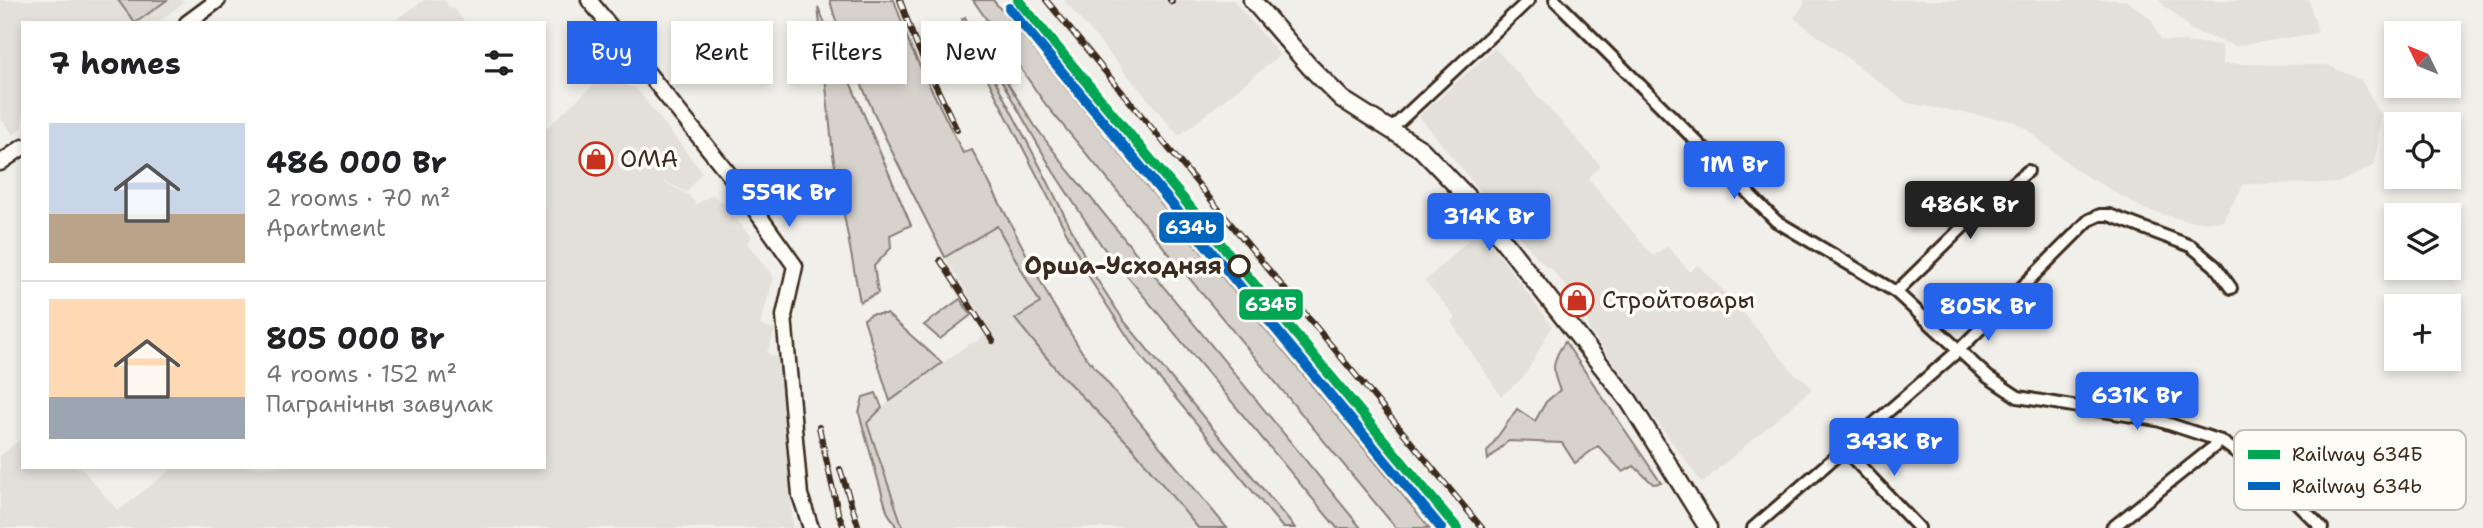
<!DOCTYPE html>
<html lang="en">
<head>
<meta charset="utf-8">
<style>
	:root { --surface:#fff; --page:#f2f2f2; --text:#202124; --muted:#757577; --line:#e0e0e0; --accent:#2563eb }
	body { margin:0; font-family:"Shantell Sans",sans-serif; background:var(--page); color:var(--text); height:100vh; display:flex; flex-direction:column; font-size:26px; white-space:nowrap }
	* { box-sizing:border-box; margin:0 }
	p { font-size:23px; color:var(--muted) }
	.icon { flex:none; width:38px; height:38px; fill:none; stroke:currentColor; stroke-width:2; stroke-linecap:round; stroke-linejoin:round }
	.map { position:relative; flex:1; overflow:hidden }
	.drawer { position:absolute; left:21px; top:21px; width:525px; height:448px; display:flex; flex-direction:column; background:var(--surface); border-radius:0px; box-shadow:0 4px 10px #0003 }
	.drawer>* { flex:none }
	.banner { position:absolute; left:567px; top:21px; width:665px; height:63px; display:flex; gap:14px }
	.needle { width:46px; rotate:313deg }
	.controls { position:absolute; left:2384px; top:21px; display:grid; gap:14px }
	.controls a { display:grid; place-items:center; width:77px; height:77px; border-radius:0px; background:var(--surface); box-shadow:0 4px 10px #0003; font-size:35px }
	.price { position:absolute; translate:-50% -60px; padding:0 16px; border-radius:7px; background:var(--accent); color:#fff; font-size:23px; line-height:46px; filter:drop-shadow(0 2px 4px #0008) }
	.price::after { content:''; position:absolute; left:50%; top:42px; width:21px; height:16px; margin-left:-10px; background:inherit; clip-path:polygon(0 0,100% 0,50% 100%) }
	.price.on { background:#222; color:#fff }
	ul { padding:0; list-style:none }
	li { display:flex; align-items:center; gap:21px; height:175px; padding:0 28px }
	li+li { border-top:2px solid var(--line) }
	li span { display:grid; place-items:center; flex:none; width:196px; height:140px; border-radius:0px; color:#555 }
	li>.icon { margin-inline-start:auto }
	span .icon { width:84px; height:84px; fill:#fffc; stroke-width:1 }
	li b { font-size:30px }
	h2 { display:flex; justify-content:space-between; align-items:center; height:84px; padding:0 28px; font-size:30px }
	.chip { padding:0 24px; border-radius:0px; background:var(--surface); box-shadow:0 4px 10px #0003; font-size:24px; line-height:63px }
	.chip.on { background:var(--accent); color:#fff }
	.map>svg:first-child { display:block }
	.built { fill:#e3e0da }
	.green { fill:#d7d2cc; stroke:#897e75; stroke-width:2 }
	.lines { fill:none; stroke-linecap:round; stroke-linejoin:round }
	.minor-casing { stroke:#3b2a1e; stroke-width:16 }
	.tertiary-casing { stroke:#3b2a1e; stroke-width:19 }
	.secondary-casing { stroke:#3b2a1e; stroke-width:21 }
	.minor { stroke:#fdfcf7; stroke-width:10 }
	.tertiary { stroke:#fdfcf7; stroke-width:14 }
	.secondary { stroke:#fdfcf7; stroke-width:16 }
	.rail-casing { stroke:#3b2a1e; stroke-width:6 }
	.rail { stroke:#fdfcf7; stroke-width:3.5; stroke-dasharray:10; stroke-linecap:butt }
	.rail-1-casing { stroke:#fdfcf7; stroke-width:16 }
	.rail-2-casing { stroke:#fdfcf7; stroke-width:16 }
	.rail-1 { stroke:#00a651; stroke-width:10 }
	.rail-2 { stroke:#0065bd; stroke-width:10 }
	.stop-dot { fill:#fdfcf7; stroke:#3b2a1e; stroke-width:3.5 }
	.labels { text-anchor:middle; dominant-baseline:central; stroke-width:7; stroke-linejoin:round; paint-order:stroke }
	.poi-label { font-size:24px; fill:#3b2a1e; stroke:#fdfcf7; text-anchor:start }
	.stop-label { font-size:24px; font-weight:bold; fill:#3b2a1e; stroke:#fdfcf7; text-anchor:end }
	.key { fill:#fdfcf7; stroke:#c3bdb6; stroke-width:2 }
	.key-label { font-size:19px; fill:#3b2a1e }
	.line-badge { stroke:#fdfcf7; stroke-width:2.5 }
	.badge-label { font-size:19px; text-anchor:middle; font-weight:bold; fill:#fff }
</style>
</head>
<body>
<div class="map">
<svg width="2483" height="528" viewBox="0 0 2483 528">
	<rect width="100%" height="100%" fill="#f1efea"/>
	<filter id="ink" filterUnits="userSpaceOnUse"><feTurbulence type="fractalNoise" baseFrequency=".0143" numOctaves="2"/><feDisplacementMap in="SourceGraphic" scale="14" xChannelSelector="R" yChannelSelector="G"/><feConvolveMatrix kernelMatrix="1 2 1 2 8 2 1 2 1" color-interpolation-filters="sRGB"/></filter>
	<g filter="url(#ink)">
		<g class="built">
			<path d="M 0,0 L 182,0 L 184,2 L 157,23 L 23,23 L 23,127 L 13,135 L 0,117 Z"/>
			<path d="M 424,0 L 444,0 L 448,6 L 455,9 L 465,23 L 392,23 Z"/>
			<path d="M 1064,0 L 1233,0 L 1280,55 L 1179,136 Z"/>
			<path d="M 1803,0 L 2126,0 L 2151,19 L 2161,40 L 2222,45 L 2223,64 L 2327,65 L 2361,80 L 2381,114 L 2375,165 L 2338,183 L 2244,184 L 2222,222 L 2189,221 L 2146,210 L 2076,170 L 2025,128 L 2012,121 L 1907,103 L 1794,18 L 1805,3 Z"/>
			<path d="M 2158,0 L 2309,0 L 2318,33 L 2236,46 L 2193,31 Z"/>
			<path d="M 1495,48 L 1601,166 L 1588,178 L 1653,256 L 1667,246 L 1690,272 L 1698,264 L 1740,309 L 1794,373 L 1805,380 L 1812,389 L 1702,483 L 1589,329 L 1586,311 L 1550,267 L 1547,268 L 1478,189 L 1419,116 Z"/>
			<path d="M 600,79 L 636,88 L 702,172 L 687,192 L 658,179 L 689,195 L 696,204 L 713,194 L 719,201 L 722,201 L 751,237 L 747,243 L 774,278 L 760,325 L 775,330 L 767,353 L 781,359 L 793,528 L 0,528 L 0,456 L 23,437 L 23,467 L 80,467 L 118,511 L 174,467 L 544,467 L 544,130 Z"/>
			<path d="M 997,226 L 1040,303 L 1016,320 L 1060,374 L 1131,445 L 1198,528 L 903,528 L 867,423 L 890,401 L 967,345 L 977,341 L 987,333 L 988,327 L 945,257 Z"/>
			<path d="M 1480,229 L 1552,326 L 1524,377 L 1501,396 L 1451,322 L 1455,317 L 1425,281 Z"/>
		</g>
		<g class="green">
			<path d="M 118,0 L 167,0 L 135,23 Z"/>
			<path d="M 830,0 L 894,0 L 911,48 L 963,153 L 972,150 L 1052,303 L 1082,352 L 1227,528 L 1198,528 L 1131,446 L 1060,374 L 1015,319 L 1040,303 L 997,226 L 945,257 C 914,196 882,135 856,71 C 846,48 836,25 830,0 Z"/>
			<path d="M 973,0 L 993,0 L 1430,528 L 1396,528 L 1046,105 Z"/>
			<path d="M 818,7 L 911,225 L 890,235 L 891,248 L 874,266 L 878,293 L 860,302 L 833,155 Z"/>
			<path d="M 965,17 L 989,69 L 1043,172 L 1094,275 L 1124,321 L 1295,528 L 1283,528 L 1139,354 L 1093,284 L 991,86 L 962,19 Z"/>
			<path d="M 1003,76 L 1035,126 L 1068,170 L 1361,528 L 1337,528 L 1102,246 L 1053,171 L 1000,78 Z"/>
			<path d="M 960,299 L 971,315 L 940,339 L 924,325 Z"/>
			<path d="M 872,314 L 887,314 L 942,363 L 890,401 L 864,319 Z"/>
			<path d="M 1565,342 L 1661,483 L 1653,484 L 1634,466 L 1623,472 L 1598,446 L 1575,463 L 1562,443 L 1508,441 L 1488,460 L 1487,452 L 1517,409 L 1535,421 L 1546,402 L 1560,390 C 1551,371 1552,359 1565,342 Z"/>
			<path d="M 876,393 L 882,408 L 867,423 L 903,528 L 897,528 L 887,511 L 859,413 L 863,397 Z"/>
		</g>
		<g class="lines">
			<defs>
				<g id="minor">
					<path d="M 1555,0 L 1776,221 L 1896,292 L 1988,377 L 2018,397 L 2157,420 L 2221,441 L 2258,468 L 2286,492 L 2322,528"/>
					<path d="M 1391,129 L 1529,0"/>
					<path d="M 1896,292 L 1971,219 L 2028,171"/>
					<path d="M 1845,450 L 1919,528"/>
					<path d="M 1753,528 L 1958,351 L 2089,220 L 2100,215 L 2109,215 L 2191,246 L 2215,266 L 2231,288"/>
					<path d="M 2112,528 L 2221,441"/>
				</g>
				<g id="tertiary">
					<path d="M 589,0 L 733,179 L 795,266 L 784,316 L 800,495 L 811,528"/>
					<path d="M 187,23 L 218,0"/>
					<path d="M 0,163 L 23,147"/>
				</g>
				<path id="secondary" d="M 1252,0 L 1309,66 L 1342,99 L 1421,149 L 1476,206 L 1629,401 L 1708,528"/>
			</defs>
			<use href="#minor" class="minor-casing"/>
			<use href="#tertiary" class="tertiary-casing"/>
			<use href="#secondary" class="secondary-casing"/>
			<use href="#minor" class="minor"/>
			<use href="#tertiary" class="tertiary"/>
			<use href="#secondary" class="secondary"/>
			<defs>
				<g id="rail">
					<path d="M 900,0 L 916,44 L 957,130"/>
					<path d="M 1046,0 L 1482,528"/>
					<path d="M 1170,0 L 1172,2"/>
					<path d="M 940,260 L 993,341"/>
					<path d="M 819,427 L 838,512 L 844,528"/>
					<path d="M 840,469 L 859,528"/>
				</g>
			</defs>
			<use href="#rail" class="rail-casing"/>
			<use href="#rail" class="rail"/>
			<defs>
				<path id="rail-1" d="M 1018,0 L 1457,528"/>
				<path id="rail-2" d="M 1009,8 L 1441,528"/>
			</defs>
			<use href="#rail-1" class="rail-1-casing"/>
			<use href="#rail-2" class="rail-2-casing"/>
			<use href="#rail-1" class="rail-1"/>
			<use href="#rail-2" class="rail-2"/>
		</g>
	</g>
	<defs>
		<symbol id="shop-ring" viewBox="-11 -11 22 22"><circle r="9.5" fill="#fdfcf7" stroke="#c8321e" stroke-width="1.5"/><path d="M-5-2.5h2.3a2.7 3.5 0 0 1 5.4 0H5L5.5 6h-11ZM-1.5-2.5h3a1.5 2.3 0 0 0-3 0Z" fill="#c8321e"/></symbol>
	</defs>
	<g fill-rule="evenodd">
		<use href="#shop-ring" x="577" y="140" width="38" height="38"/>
		<use href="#shop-ring" x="1558" y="281" width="38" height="38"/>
	</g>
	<circle class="stop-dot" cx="1239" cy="266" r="10"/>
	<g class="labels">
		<g class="poi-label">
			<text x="620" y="159">ОМА</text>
			<text x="1602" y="300">Стройтовары</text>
		</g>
		<g class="stop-label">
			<text x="1222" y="266">Орша-Усходняя</text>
		</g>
	</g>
	<rect x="2234" y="430" width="232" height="80" rx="10" class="key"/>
	<rect x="2248" y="450" width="32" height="9" fill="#00a651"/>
	<rect x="2248" y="482" width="32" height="8" fill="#0065bd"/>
	<g class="key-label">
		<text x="2292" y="461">Railway 634Б</text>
		<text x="2292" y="493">Railway 634Ь</text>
	</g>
	<g class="line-badge">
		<rect x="1158" y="211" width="67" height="33" rx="7" fill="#0065bd"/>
		<rect x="1238" y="288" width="66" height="33" rx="7" fill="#00a651"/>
	</g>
	<g class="badge-label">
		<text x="1191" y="234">634Ь</text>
		<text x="1271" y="311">634Б</text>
	</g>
</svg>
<div class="controls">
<a><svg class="needle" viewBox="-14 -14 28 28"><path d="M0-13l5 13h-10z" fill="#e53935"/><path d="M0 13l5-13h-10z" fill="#757577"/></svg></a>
<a><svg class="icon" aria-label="locate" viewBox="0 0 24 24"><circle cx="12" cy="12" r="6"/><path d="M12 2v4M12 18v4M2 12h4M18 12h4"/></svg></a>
<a><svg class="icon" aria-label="layers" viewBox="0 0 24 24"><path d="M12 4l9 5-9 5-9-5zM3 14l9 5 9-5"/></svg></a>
<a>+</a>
</div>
<b class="price" style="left:1734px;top:201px">1M Br</b>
<b class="price" style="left:789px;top:229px">559K Br</b>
<b class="price on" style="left:1970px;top:241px">486K Br</b>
<b class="price" style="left:1489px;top:253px">314K Br</b>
<b class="price" style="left:1988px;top:343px">805K Br</b>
<b class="price" style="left:2137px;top:432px">631K Br</b>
<b class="price" style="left:1894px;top:478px">343K Br</b>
<div class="banner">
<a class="chip on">Buy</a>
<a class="chip">Rent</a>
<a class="chip">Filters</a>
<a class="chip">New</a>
</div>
<section class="drawer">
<h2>7 homes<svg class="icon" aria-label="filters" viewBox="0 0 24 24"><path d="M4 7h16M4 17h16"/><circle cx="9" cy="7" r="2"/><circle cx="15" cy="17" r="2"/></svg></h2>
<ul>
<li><span style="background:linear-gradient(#c9d6e8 65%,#b9a48a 0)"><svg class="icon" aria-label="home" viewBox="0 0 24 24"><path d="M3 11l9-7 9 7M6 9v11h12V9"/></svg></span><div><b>486 000 Br</b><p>2 rooms · 70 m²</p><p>Apartment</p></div></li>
<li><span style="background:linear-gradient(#ffd9b3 70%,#9aa5b1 0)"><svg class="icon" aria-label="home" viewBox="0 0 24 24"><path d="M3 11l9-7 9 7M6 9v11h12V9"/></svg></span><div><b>805 000 Br</b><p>4 rooms · 152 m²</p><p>Пагранічны завулак</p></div></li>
</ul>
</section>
</div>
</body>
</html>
